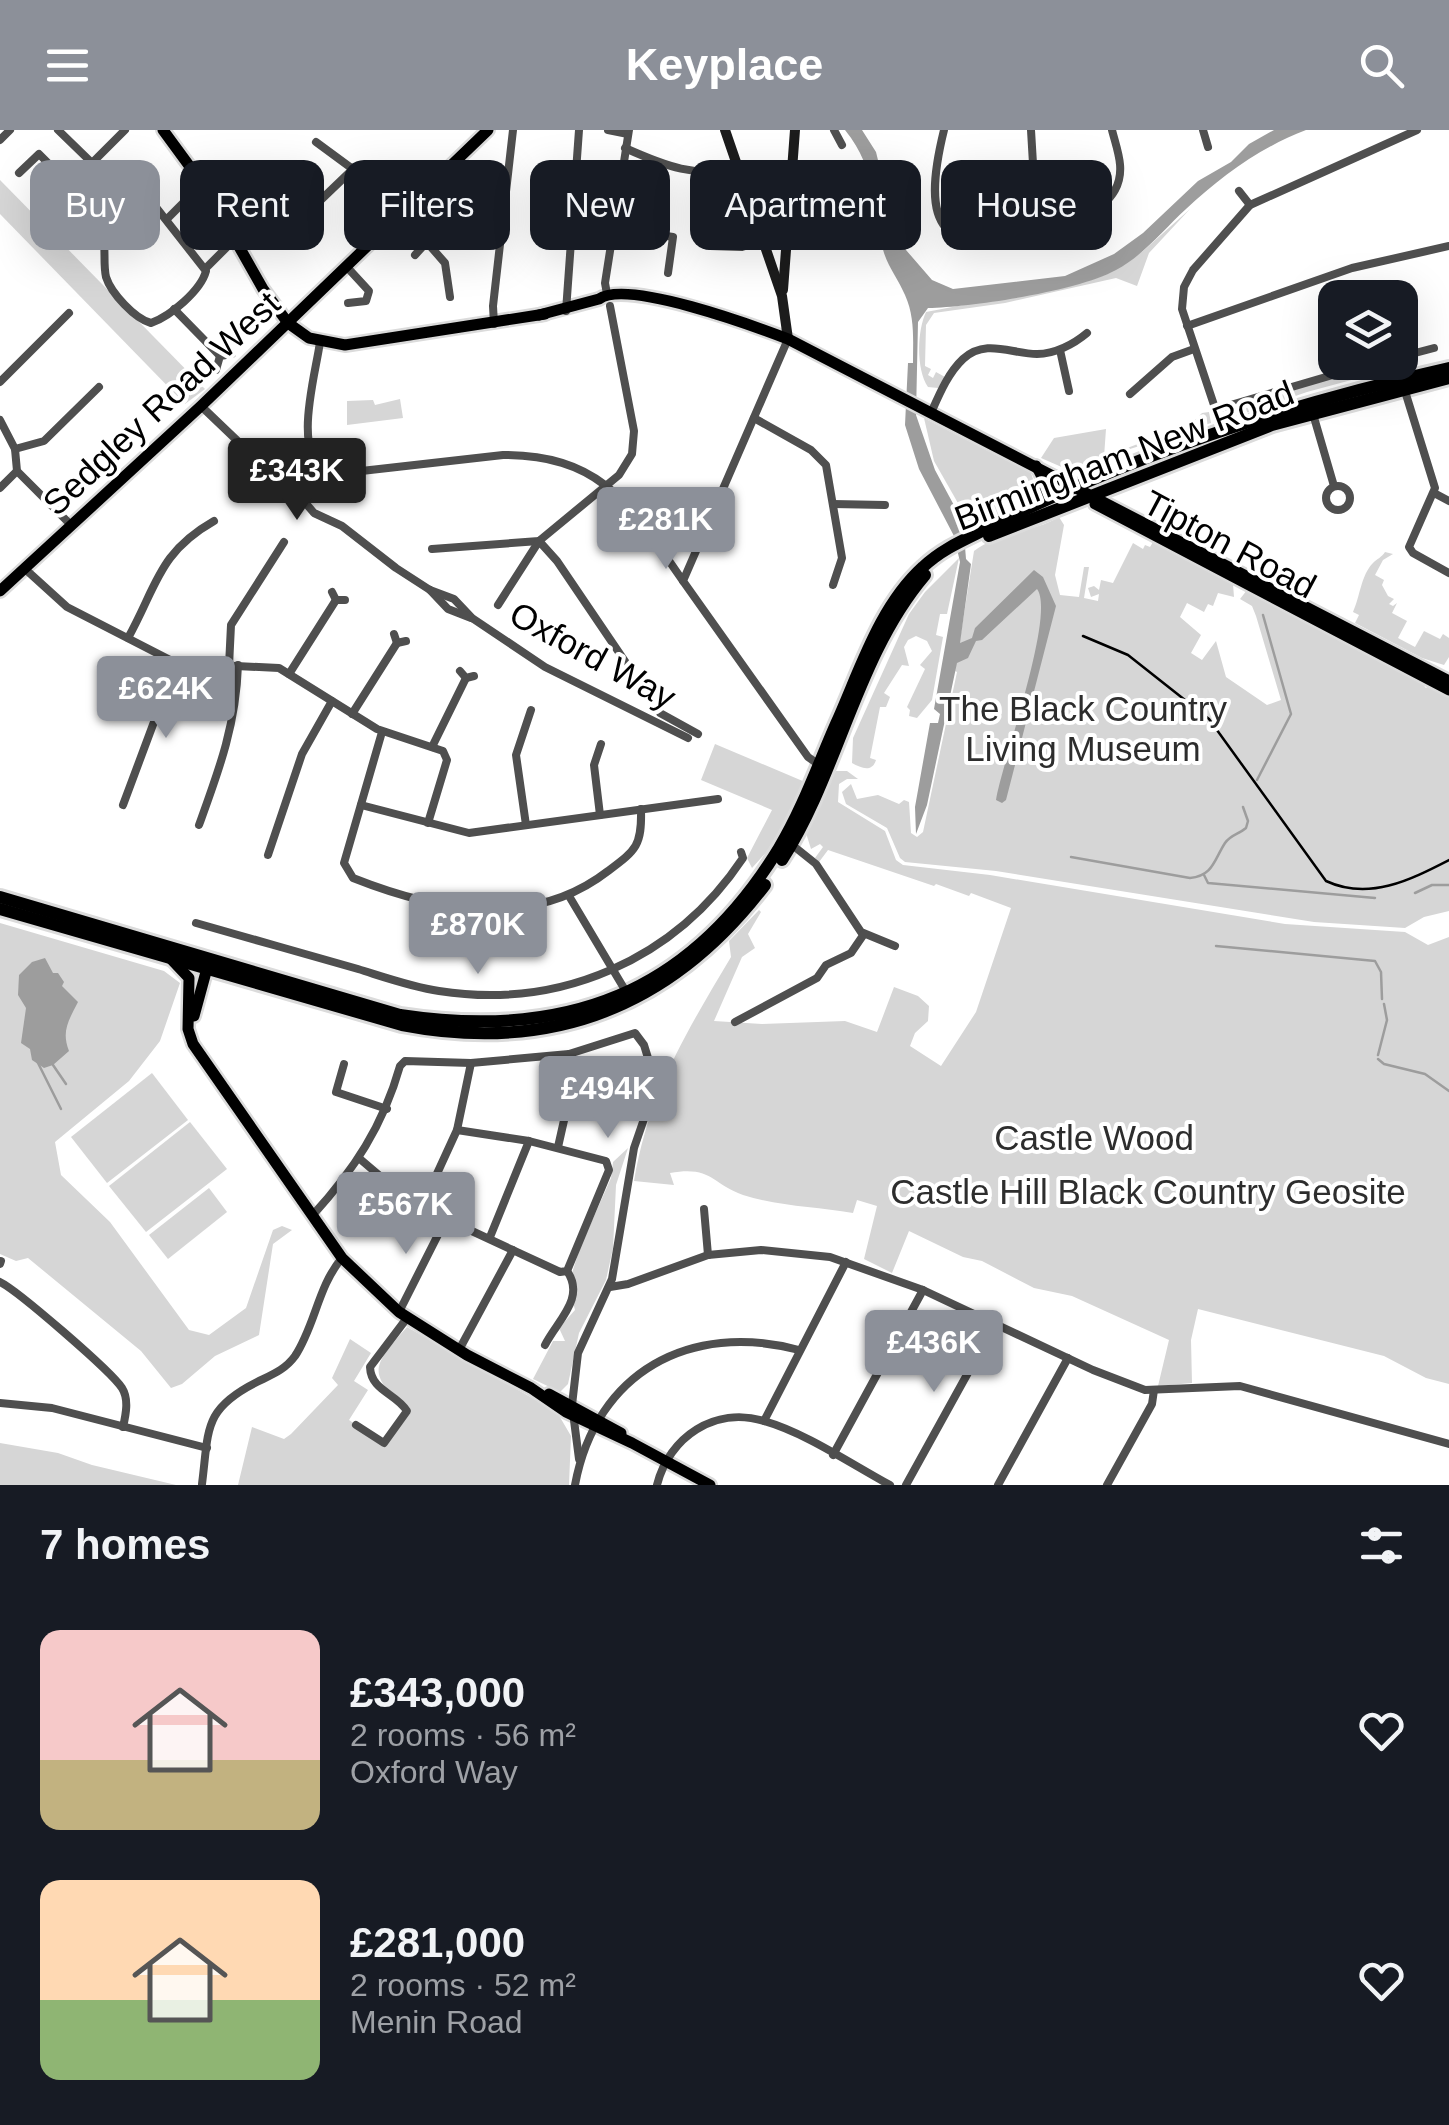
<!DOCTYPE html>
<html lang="en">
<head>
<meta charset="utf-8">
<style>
	:root { --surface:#171b24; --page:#242831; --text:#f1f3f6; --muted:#9ea1a6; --accent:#8c9099 }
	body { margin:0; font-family:Arial,sans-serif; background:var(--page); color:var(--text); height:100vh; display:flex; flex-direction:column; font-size:38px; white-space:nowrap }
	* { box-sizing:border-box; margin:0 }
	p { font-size:32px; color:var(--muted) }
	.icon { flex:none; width:55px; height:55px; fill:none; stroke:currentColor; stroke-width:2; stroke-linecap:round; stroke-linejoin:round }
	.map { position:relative; height:1355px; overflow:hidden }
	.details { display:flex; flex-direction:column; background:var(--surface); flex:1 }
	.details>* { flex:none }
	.guide { position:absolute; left:30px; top:30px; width:1390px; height:90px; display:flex; gap:20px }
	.buttons { position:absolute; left:1318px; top:150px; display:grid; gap:20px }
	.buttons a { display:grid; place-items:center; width:100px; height:100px; border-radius:20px; background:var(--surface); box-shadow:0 10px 40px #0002; font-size:50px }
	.price { position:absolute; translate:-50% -85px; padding:0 22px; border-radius:10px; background:var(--accent); color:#fff; font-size:32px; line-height:65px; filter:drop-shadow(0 2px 5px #0008) }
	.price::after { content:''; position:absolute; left:50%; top:60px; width:30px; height:22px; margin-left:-15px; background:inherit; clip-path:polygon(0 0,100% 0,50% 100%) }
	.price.on { background:#222; color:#fff }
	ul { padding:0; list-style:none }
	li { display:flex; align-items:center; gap:30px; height:250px; padding:0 40px }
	li span { display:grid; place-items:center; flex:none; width:280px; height:200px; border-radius:20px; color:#555 }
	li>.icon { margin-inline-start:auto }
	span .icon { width:120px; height:120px; fill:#fffc; stroke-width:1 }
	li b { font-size:42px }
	h2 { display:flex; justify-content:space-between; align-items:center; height:120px; padding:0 40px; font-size:42px }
	.chip { padding:0 35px; border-radius:20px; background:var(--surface); box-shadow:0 10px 40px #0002; font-size:35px; line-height:90px }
	.chip.on { background:var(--accent); color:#fff }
	header { display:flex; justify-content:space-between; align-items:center; height:130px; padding:0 40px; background:var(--accent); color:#fff; font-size:45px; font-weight:600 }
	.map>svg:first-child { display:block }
	.green { fill:#d6d6d6 }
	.water { fill:#9d9d9d }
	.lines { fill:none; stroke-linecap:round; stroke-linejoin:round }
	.stream { stroke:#9d9d9d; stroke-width:2.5 }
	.primary-casing { stroke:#dbdbdb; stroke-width:16 }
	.highway-casing { stroke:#dbdbdb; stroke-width:18 }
	.street { stroke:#4f4f4f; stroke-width:8 }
	.secondary { stroke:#1c1c1c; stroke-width:10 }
	.primary { stroke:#000; stroke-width:11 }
	.highway { stroke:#000; stroke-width:12 }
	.tram { stroke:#000; stroke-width:2.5 }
	.labels { text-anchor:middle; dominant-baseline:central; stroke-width:8; stroke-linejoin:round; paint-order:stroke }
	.street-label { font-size:35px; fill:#000; stroke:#fff }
	.park-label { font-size:35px; fill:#2d2d2d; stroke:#fff }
</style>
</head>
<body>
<header><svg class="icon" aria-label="menu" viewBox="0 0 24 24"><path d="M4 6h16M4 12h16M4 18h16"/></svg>Keyplace<svg class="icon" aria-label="search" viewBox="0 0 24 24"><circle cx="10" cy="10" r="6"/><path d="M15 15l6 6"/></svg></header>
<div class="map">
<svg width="1449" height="1355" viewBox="0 0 1449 1355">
	<rect width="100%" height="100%" fill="#fff"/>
	<g class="green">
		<path d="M 0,50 L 205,259 L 185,274 L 0,84 Z"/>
		<path d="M 1190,79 L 1149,123 L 1137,156 L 1116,148 L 1005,173 L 934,183 L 926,195 L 925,236 L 931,239 L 928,245 L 933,248 L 936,242 L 945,247 L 938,258 L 928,257 C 916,240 917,201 926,182 L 1058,157 L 1111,142 L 1143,121 Z"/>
		<path d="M 1416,225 L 1418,232 L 1307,262 L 1231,288 L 1229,284 L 1240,281 L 1238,275 C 1284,261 1354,233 1400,232 L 1400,229 Z"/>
		<path d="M 400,269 L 403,288 L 347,295 L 347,271 L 373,270 L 375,275 Z"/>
		<path d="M 1209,282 L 1211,293 L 1130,319 L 1080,345 L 1041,328 L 1054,308 L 1106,299 L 1104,327 L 1192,293 L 1202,283 Z"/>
		<path d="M 924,288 L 1031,343 L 1035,355 L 1035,370 L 984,397 L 971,396 L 934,331 Z"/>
		<path d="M 1059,387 L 1064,395 L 1055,445 L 1060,465 L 1079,467 L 1084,437 L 1089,437 L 1084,468 L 1098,471 L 1099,464 L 1091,467 L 1088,458 L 1094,456 L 1099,460 L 1101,450 L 1113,453 L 1133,413 L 1143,419 L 1145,415 L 1150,417 L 1153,412 L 1233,454 L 1234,467 L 1218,463 L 1213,476 L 1208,474 L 1204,482 L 1187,473 L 1180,487 L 1201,505 L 1191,523 L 1202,530 L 1216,511 L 1226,547 L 1267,575 L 1281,570 L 1256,486 L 1252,476 L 1240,469 L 1247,460 L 1421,552 L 1426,558 L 1428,556 L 1449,567 L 1449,781 L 1424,787 L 1405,798 L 1314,792 L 996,741 L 905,732 L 900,728 L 887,698 L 846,674 L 842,662 L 851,654 L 857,669 L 878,665 L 899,674 L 904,670 L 909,672 L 911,703 L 917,707 L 923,702 L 957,542 L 955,541 L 974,421 C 997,403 1034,402 1059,387 Z"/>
		<path d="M 1385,422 L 1393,424 L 1383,430 L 1375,445 L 1384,450 L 1382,455 L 1388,466 L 1394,469 L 1389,474 L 1393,476 L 1397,473 L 1392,483 L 1407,491 L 1398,508 L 1415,517 L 1424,501 L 1440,509 L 1443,504 L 1449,508 L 1449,527 L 1444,535 L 1422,528 L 1355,493 L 1359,485 L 1353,482 C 1360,467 1361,445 1373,433 C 1377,429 1382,427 1385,422 Z"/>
		<path d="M 959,428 L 947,484 L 940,484 L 936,505 L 943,507 L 932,570 L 917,588 L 909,586 L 910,580 L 907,577 L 925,539 L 920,535 L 932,521 L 927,511 L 916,506 L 908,510 L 904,517 L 909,536 L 902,535 L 884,563 L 890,567 L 886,577 L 880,577 L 870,628 L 876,630 C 872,643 861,638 852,633 L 853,608 L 909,484 L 925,462 Z"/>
		<path d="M 715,614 L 805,652 L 772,716 L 752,738 L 747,728 L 772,680 L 701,650 Z"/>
		<path d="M 836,641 L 847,641 L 858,649 L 847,649 L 839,654 L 838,672 L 885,701 L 896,730 L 903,735 L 990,745 L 1285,794 L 1405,802 L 1428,815 L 1449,807 L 1449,1254 L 1426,1248 L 1384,1226 L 1198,1179 L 1191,1210 L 1192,1253 L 1158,1256 L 1169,1210 L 1072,1166 L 1034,1158 L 982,1131 L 963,1127 L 909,1101 L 892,1143 L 864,1129 L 877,1076 L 857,1070 L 853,1083 C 817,1077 777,1076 743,1065 C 710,1053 712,1036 670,1043 L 674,1055 L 634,1051 C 649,962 686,903 731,827 L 729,811 L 759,780 L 761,782 L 748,804 L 755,818 L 742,827 L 714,891 L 762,894 L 845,891 L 877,902 L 894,857 L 918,866 L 929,876 L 928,891 L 915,903 L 910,916 L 941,936 L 976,882 L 1011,778 L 971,763 L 969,766 L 936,754 L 934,756 L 828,720 L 819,732 L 815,728 L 823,717 L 820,714 L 811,719 L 806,703 L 824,660 Z"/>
		<path d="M 0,793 L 164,841 L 180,853 L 160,911 L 129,951 L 55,1012 L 61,1045 L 110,1092 L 189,1200 L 209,1205 L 246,1178 L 273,1100 L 282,1096 L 292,1100 L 273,1114 L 259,1205 L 215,1226 L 182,1254 L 171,1258 L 141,1221 L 28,1128 L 16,1131 L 0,1124 Z"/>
		<path d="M 152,943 L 188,990 L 107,1053 L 71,1007 Z"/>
		<path d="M 190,992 L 227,1039 L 146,1102 L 109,1056 Z"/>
		<path d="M 628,1018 L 616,1055 L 613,1118 L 606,1150 L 579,1203 L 568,1254 L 560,1262 L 533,1249 L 553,1211 L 565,1211 L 559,1198 L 575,1180 L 573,1172 L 577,1155 L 572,1143 L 580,1118 L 611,1048 L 613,1032 Z"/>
		<path d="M 209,1058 L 227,1082 L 168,1129 L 149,1105 Z"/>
		<path d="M 407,1197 L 557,1282 L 571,1306 L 569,1355 L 238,1355 L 252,1297 L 284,1309 L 291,1304 L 338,1255 L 332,1248 L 350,1209 L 371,1223 L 354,1251 L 368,1260 L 349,1290 L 380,1311 L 408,1284 C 370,1242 368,1241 407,1197 Z"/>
		<path d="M 0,1313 L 58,1323 L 92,1335 L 176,1355 L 0,1355 Z"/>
	</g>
	<g class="water">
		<path d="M 845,0 L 862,0 L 876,22 L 895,99 L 906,120 L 932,150 L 953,159 L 1065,146 L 1114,124 L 1143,103 L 1198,51 L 1231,32 L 1249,14 L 1274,0 L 1306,0 C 1259,18 1222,46 1186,79 C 1163,100 1144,125 1116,140 C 1078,161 973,177 928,178 L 918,192 L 916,285 L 935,340 L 963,392 L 966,429 L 971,434 L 960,513 L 972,508 L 975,498 L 1034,440 L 1043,447 L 1056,476 L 1006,670 L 1002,673 L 996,670 C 1002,632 1056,484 1037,459 L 982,510 L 976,511 L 968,528 L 957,533 L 927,675 L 916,704 L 915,677 L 930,593 L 938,593 L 940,584 L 934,579 L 960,432 L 954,406 L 919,339 L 905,295 L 908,233 L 913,233 C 913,209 915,187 905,165 C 899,151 889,138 884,123 C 870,77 879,42 845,0 Z"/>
		<path d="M 45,828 L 53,843 L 58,843 L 64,852 L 62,856 L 78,872 C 69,890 61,901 69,921 L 53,935 L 44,938 L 32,930 L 30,919 L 21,913 L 26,878 L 18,865 L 19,845 L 32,832 Z"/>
	</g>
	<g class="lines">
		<g class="stream">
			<path d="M 1257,650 L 1291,584 L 1263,485"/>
			<path d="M 1071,727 L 1190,748 C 1213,746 1214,730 1225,713 C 1230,705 1239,704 1246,698 L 1248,691 L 1243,677"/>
			<path d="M 1204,745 L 1208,753 L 1375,768"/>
			<path d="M 1415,763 L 1432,755 L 1449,755"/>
			<path d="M 1216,816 L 1375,831 L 1381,842 L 1382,869"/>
			<path d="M 1378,925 L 1387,890 L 1384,874"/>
			<path d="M 1378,929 L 1384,934 L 1425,944 L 1449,961"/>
			<path d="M 37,931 L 61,979"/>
			<path d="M 53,935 L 66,954"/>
		</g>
		<defs>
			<g id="primary">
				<path d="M 163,0 L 207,60 L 263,159 L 288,193 L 309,208 L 345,215 L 545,184"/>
				<path d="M 539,185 L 599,169 C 627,149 754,196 788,209 L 1449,551"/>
				<path d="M 1036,336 C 1044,348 1048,360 1038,372"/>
				<path d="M 1095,374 L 1449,560"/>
				<path d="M 0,461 L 201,276 L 488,0"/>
				<path d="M 172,830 L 189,848 L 188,899 L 193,914 L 342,1128 L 399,1182 L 467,1225 L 531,1258 L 566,1282 L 632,1313 L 710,1355"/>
				<path d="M 194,886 L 209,831"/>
				<path d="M 549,1264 L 621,1303"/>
			</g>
			<g id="highway">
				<path d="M 989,406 L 1272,295 L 1449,248"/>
				<path d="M 782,730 C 839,641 856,526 925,445"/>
				<path d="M 0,767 L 400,885 C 566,910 690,864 779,718 C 802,680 818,635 836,594 C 860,541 879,477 923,437 C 944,417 969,408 994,395 C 1137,323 1293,273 1449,238"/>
				<path d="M 0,779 L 402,895 C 552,924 673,876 765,755"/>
			</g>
		</defs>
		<use href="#primary" class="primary-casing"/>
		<use href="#highway" class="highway-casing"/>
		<g class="street">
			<path d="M 58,0 L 90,31"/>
			<path d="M 608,0 L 628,4"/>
			<path d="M 834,0 L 842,15"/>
			<path d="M 944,0 C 920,97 940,130 1041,100 C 1067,93 1101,85 1115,60 C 1126,40 1117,20 1112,0"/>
			<path d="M 1031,0 L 1037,101"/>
			<path d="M 1203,0 L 1208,17"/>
			<path d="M 0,10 L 10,0"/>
			<path d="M 316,12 L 407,79"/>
			<path d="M 625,18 C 665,36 696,48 740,39"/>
			<path d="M 19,43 L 39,24 L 53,38"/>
			<path d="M 1239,61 L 1250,75"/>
			<path d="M 143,75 L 155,76 L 206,141 C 201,160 171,186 151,193 C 135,189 111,163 106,147 C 103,134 106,119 103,106 L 111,104 Z"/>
			<path d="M 402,84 L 445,133 L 450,167"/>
			<path d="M 167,89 L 195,61"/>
			<path d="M 615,98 L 673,107 L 668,143"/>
			<path d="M 313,99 L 303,87 L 352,40"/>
			<path d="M 103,106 L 67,68 L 67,58 L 125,0"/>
			<path d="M 710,116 L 742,117 L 786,103"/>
			<path d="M 415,125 L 425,114"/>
			<path d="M 346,136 L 369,161 L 366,171 L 348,173"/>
			<path d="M 205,139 L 227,117"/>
			<path d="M 607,164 L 605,153 L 629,0"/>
			<path d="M 174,179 L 220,226"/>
			<path d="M 566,181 L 579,0"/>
			<path d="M 494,194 L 493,176 L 513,0"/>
			<path d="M 1187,196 L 1352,138 L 1449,116"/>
			<path d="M 788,209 L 683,451 L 808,627 L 818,634"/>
			<path d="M 320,212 C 315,248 292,321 326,345 L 503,325 C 604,325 631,377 683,451"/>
			<path d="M 1060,220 L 1069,261"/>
			<path d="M 1400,227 L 1434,218"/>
			<path d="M 216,240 L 220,226 L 232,224"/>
			<path d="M 0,252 L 69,183"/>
			<path d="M 1404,258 L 1435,358 L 1409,417 L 1413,423 L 1449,443"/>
			<path d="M 1130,264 L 1172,227 L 1194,219"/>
			<path d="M 201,276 L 247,320 L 286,350 L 314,383 L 342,396 L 396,438 L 430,460 L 454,469 L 472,488 L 545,537 L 688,608"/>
			<path d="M 1217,279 L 1377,232"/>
			<path d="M 931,283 C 939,265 948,243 963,229 C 986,208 1011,224 1037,224 C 1055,224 1074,214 1087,203"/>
			<path d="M 1313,284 L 1334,356"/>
			<path d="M 754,288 L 811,320 L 826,335 L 842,428 L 833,455"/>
			<path d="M 0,290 L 15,319 L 17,341 L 71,395"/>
			<path d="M 1223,302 L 1182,179 L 1184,157 L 1193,140 L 1250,75 L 1417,0"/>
			<path d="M 15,319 L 44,311 L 99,257"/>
			<circle cx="1338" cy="368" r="12"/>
			<path d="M 0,358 L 17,341"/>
			<path d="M 1434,363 L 1449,371"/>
			<path d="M 833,374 L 885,375"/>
			<path d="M 432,419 L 539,411 L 619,345 L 632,324 L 634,301 L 610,176"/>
			<path d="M 24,438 L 67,477 L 176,533 L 279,538 L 377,599 L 443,621 L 447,630 L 428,693"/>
			<path d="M 430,460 L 448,479 L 471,488"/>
			<path d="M 332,462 L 336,470 L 345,470"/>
			<path d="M 498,475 L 539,411 L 557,431 L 660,583 L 698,604"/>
			<path d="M 394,504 L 397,513 L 406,511"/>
			<path d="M 128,508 C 157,456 158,423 214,391"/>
			<path d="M 229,536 L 231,495 L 284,412"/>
			<path d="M 460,541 L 466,548 L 474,546"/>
			<path d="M 289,544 L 336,470"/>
			<path d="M 352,584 L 397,513"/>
			<path d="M 382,602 L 344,733 L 353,748 C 436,781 532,800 608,741 C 636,720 642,716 641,679"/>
			<path d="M 432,617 L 466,548"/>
			<path d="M 123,675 L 176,533"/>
			<path d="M 361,675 L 469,703 L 718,669"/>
			<path d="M 600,685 L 594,635 L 601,614"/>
			<path d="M 199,695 C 219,640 236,595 238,535"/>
			<path d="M 526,695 L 516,625 L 531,580"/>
			<path d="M 791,714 L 816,734 L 861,802 L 895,816"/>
			<path d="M 268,725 L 302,624 L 332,571"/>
			<path d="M 569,766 L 628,865"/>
			<path d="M 196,793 C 250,808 304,824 358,839 C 384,847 412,857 439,861 C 560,880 675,830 743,728 L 741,722"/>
			<path d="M 735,892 L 817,848 L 826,835 L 851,823 L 864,804"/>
			<path d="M 344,934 L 336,962 L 387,979"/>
			<path d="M 558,1017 L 567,977 L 565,961 L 569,924"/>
			<path d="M 360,1029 L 387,1052 L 410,1063 L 446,1089 L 560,1142 L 567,1141 L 609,1040 L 606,1031 L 529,1011 L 457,1000"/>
			<path d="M 424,1072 L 457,1000 L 471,933"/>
			<path d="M 704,1079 L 708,1125"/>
			<path d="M 312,1086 C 354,1040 383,996 400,936 L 405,931 L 471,933 L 569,924 L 635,903 L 644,915 L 656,954 L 634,1018 L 612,1149 L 578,1223 L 572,1275 L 579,1329"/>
			<path d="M 490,1107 L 529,1011"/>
			<path d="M 0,1134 L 1,1131"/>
			<path d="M 0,1152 C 17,1160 111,1241 122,1258 C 129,1269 126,1284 123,1297"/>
			<path d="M 610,1157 L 628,1154 L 708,1125 L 761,1120 L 830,1127 L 923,1160 L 1093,1240 L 1145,1260 L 1240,1256 L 1449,1314"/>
			<path d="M 399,1182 L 446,1089"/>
			<path d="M 545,1215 C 557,1191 586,1168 567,1141"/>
			<path d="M 459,1220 L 513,1120"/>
			<path d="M 0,1273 L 52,1278 L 207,1318"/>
			<path d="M 764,1291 L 846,1132"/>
			<path d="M 356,1295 L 384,1313 L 407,1281 C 396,1263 371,1261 370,1237 L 407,1188"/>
			<path d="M 833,1325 L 923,1160"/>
			<path d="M 202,1354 C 209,1299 203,1279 257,1252 C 271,1245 285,1240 295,1226 C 315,1196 318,1156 342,1128"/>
			<path d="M 575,1355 C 596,1242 690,1191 799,1220"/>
			<path d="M 657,1355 C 669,1307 715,1276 764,1291 C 806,1303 851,1334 890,1355"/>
			<path d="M 906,1355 L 995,1194"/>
			<path d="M 998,1355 L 1068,1228"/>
			<path d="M 1107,1355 L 1152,1274 L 1154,1260"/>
		</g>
		<g class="secondary">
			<path d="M 725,0 L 782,166 L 788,209"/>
			<path d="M 783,160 L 795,0"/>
		</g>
		<use href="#primary" class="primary"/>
		<use href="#highway" class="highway"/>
		<path class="tram" d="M 1083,506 L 1128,525 L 1209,589 L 1326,751 C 1369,771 1410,750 1449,730"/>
	</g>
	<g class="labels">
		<g class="street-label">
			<text transform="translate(161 273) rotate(-43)">Sedgley Road West</text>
			<text transform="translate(1124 325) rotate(-21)">Birmingham New Road</text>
			<text transform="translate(1230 414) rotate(28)">Tipton Road</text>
			<text transform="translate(593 525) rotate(29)">Oxford Way</text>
		</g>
		<g class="park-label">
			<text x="1083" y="578">The Black Country<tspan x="1083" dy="40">Living Museum</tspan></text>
			<text x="1094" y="1007">Castle Wood</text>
			<text x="1148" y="1061">Castle Hill Black Country Geosite</text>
		</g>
	</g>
</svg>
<div class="buttons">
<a><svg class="icon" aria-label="layers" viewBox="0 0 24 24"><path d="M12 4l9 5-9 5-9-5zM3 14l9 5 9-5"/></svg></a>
</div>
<b class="price on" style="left:297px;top:393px">£343K</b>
<b class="price" style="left:666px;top:442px">£281K</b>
<b class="price" style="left:166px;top:611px">£624K</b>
<b class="price" style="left:478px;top:847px">£870K</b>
<b class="price" style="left:608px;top:1011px">£494K</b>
<b class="price" style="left:406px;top:1127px">£567K</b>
<b class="price" style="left:934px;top:1265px">£436K</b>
<div class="guide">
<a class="chip on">Buy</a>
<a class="chip">Rent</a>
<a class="chip">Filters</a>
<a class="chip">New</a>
<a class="chip">Apartment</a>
<a class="chip">House</a>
</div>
</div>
<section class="details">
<h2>7 homes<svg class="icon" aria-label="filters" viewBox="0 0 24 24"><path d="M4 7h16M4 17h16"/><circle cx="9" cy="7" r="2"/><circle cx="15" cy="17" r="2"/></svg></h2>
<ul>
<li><span style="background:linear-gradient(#f6c9c9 65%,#c2b280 0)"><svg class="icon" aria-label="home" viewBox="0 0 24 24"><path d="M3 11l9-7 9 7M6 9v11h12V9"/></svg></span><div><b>£343,000</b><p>2 rooms · 56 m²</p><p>Oxford Way</p></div><svg class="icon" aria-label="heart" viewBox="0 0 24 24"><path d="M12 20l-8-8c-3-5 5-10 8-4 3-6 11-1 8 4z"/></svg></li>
<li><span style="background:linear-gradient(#ffd9b3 60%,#8fb573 0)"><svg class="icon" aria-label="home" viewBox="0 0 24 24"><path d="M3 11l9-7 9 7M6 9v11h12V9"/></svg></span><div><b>£281,000</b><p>2 rooms · 52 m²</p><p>Menin Road</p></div><svg class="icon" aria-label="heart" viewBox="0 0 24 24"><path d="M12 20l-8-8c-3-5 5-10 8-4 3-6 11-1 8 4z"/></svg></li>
</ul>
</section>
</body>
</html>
